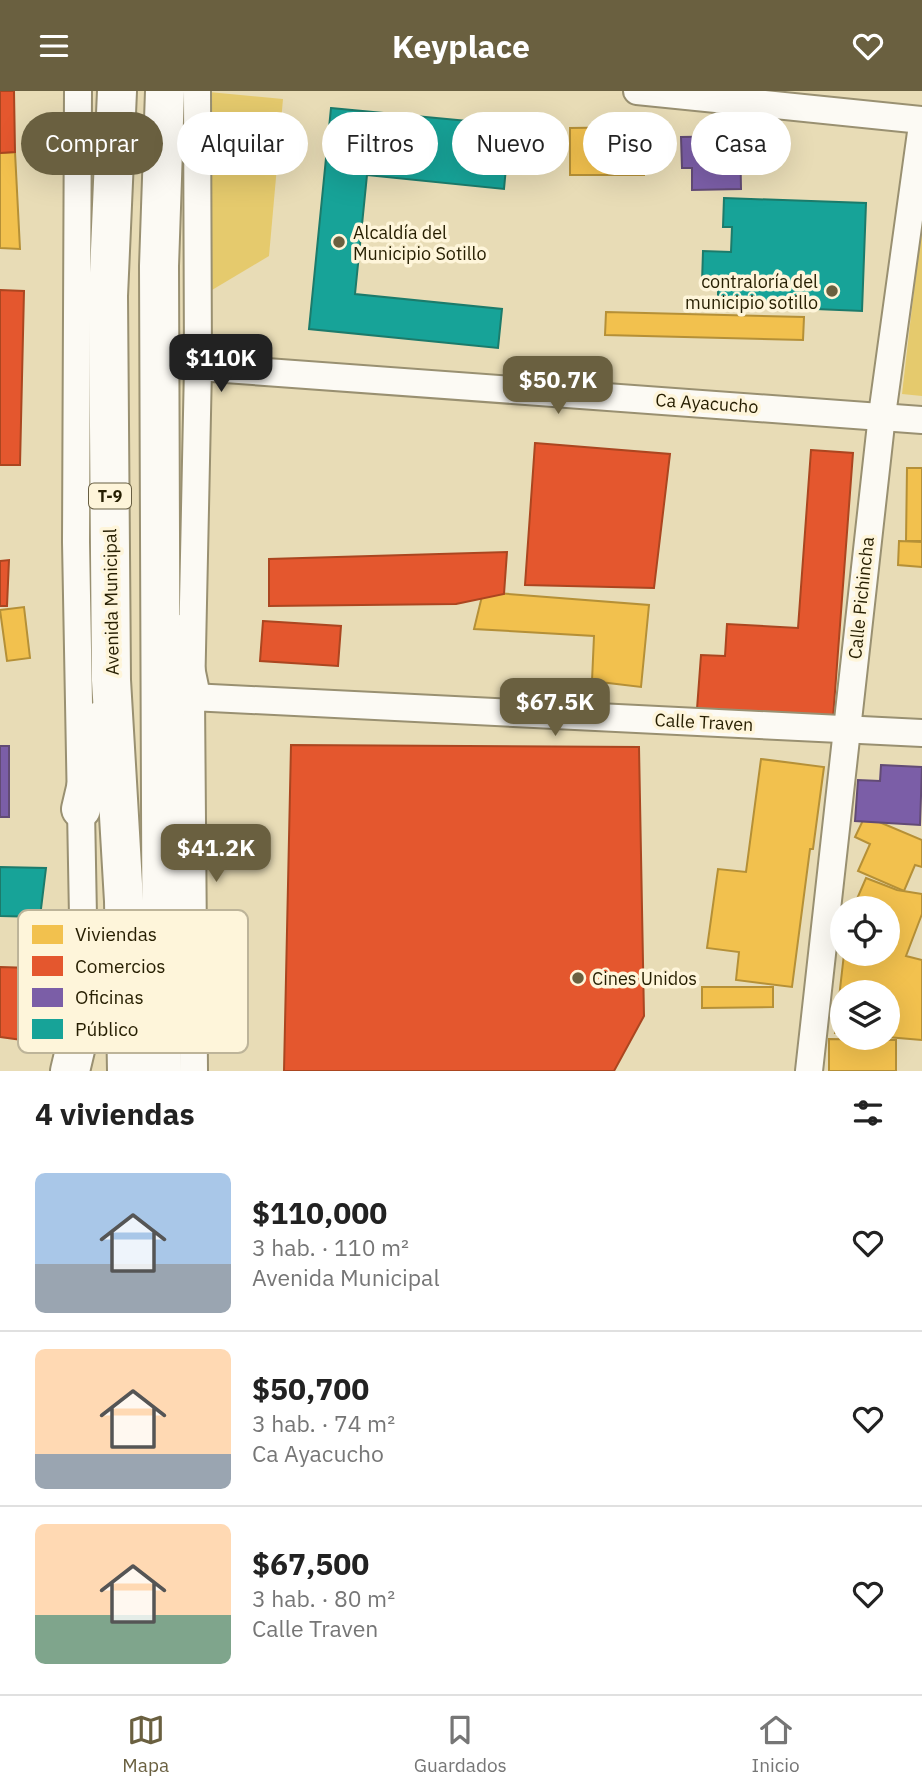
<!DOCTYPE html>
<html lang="es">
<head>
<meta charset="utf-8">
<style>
	:root { --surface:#fff; --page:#f2f2f2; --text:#222; --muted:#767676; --line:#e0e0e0; --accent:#6a6040 }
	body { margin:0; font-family:"IBM Plex Sans",sans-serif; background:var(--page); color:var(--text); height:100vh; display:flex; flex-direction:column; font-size:26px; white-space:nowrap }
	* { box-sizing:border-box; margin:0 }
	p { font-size:23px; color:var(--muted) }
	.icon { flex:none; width:38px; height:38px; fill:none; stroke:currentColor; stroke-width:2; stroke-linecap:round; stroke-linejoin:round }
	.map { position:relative; height:980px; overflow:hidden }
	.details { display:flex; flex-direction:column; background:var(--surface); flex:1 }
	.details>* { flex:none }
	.banner { position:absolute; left:21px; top:21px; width:880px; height:63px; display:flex; gap:14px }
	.buttons { position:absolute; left:830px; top:805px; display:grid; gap:14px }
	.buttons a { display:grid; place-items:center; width:70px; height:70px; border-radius:50%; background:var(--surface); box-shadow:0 7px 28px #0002; font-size:35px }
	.price { position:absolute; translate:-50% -60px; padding:0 16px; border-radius:14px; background:var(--accent); color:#fff; font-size:23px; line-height:46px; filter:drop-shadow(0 2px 4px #0008) }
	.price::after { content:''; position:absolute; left:50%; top:42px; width:21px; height:16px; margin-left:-10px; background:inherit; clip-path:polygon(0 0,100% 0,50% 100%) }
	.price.current { background:#222; color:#fff }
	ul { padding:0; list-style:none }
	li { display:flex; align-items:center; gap:21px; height:175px; padding:0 35px }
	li+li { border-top:2px solid var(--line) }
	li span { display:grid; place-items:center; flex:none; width:196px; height:140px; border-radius:10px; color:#555 }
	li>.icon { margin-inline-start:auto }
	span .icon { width:84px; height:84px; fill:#fffc; stroke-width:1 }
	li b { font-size:30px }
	h2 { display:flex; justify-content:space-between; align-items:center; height:84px; padding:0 35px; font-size:30px }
	.chip { padding:0 24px; border-radius:32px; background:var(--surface); box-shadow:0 7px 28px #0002; font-size:24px; line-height:63px }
	.chip.current { background:var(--accent); color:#fff }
	header { display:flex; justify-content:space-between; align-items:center; height:91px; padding:0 35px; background:var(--accent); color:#fff; font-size:32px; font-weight:700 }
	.menu { display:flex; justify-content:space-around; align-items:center; height:98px; border-top:2px solid var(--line); background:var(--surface); font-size:19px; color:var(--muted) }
	.menu a { display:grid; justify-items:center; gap:4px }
	.menu .current { color:var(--accent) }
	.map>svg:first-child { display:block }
	.green { fill:#e5ca6d }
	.homes { fill:#f2c14e; stroke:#b59037; stroke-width:2 }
	.shops { fill:#e4572e; stroke:#ab4620; stroke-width:2 }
	.offices { fill:#7b5ea7; stroke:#624b75; stroke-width:2 }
	.public { fill:#17a398; stroke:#1c7b6b; stroke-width:2 }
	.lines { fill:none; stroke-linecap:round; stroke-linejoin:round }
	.minor-casing { stroke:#999071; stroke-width:30 }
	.secondary-casing { stroke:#999071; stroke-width:42 }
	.trunk-casing { stroke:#999071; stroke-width:42 }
	.minor { stroke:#fcfaf4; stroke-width:26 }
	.secondary { stroke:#fcfaf4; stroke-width:38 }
	.trunk { stroke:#fcfaf4; stroke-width:38 }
	.poi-dot { fill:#6a6040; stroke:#fef5da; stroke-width:2.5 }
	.labels { text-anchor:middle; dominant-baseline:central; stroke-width:7; stroke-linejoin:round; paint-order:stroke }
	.shield { fill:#fef5da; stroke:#675e42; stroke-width:2 }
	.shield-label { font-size:16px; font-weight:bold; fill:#261e01 }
	.poi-label { font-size:18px; fill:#261e01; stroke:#fef5da; text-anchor:start }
	.street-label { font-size:18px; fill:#261e01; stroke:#fef5da }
	.key { fill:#fef5da; stroke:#bdb499; stroke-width:2 }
	.key-label { font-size:19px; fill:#261e01 }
</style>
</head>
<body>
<header><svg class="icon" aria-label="menu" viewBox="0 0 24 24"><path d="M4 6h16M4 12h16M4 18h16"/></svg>Keyplace<svg class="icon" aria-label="heart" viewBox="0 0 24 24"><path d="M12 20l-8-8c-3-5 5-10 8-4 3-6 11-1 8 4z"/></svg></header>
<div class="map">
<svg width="922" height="980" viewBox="0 0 922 980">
	<rect width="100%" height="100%" fill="#e8dcb6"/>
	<g class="green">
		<path d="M 209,1 L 283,8 L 269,165 L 212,199 Z"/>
		<path d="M 922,130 L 922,305 L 902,303 Z"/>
	</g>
	<g class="homes">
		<path d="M 644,36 L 644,84 L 570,84 L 570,37 Z"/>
		<path d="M 15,61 L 20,158 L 0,157 L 0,62 Z"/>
		<path d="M 606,221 L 804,226 L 803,249 L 605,244 Z"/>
		<path d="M 907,377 L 922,377 L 922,450 L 906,450 Z"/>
		<path d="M 899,450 L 922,451 L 922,476 L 898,474 Z"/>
		<path d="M 483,501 L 649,514 L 641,596 L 592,590 L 594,545 L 474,538 Z"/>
		<path d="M 24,516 L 30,567 L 7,570 L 0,519 Z"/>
		<path d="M 761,668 L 824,676 L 813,758 L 810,758 L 792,896 L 736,889 L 739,861 L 707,857 L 718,778 L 746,781 Z"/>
		<path d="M 865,725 L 922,749 L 922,776 L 915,774 L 904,800 L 858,780 L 870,753 L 855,746 Z"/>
		<path d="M 866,787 L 897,799 L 922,803 L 922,823 L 906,865 L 922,869 L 922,949 L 887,946 L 887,901 L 842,901 L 842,942 L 835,942 L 844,863 L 887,863 L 887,817 L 853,817 Z"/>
		<path d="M 702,896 L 773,896 L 773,916 L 702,917 Z"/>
		<path d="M 829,948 L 896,949 L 896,980 L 829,980 Z"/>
	</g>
	<g class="shops">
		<path d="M 0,0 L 14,0 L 15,61 L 0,62 Z"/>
		<path d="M 0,199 L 24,200 L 20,374 L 0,374 Z"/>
		<path d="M 535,352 L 670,363 L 654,497 L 525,494 Z"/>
		<path d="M 811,359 L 853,362 L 833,627 L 697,618 L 701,564 L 725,565 L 727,533 L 798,537 Z"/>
		<path d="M 507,461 L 504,503 L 456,513 L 269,515 L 269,468 Z"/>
		<path d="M 9,469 L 7,515 L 0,515 L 0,470 Z"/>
		<path d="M 263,530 L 341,535 L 338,575 L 260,570 Z"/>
		<path d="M 291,654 L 639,656 L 644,925 L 614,980 L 284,980 Z"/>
		<path d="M 0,876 L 32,877 L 30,950 L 0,946 Z"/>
	</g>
	<g class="offices">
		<path d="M 740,45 L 741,98 L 692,99 L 692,77 L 682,77 L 681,46 Z"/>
		<rect x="0" y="655" width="9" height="71"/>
		<path d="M 881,674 L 922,676 L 920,734 L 855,730 L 858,689 L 880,690 Z"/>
	</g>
	<g class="public">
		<path d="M 331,17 L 510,34 L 504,98 L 367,84 L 355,203 L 502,218 L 498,257 L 309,238 Z"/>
		<path d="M 724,107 L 866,112 L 862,220 L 718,214 L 718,193 L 702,192 L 703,160 L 731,161 L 732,136 L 723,136 Z"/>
		<path d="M 0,776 L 46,777 L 40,826 L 0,825 Z"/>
	</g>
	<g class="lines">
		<defs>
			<g id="minor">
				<path d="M 78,0 L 76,451 L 85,933"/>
				<path d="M 637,0 L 922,29"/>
				<path d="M 198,276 L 922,329"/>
				<path d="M 191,606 L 922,642"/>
				<path d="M 194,980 L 191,606 L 198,276 L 197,0"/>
				<path d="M 809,980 L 882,324 L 922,34"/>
			</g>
			<path id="secondary" d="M 70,980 L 85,917"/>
			<g id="trunk">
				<path d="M 117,0 L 108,205 L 111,589 L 124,810 L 127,980"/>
				<path d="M 178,543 L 191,606"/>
				<path d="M 81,718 L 102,629"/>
				<path d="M 162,980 L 159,175 L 165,0"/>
			</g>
		</defs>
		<use href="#minor" class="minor-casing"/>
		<use href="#secondary" class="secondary-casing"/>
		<use href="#trunk" class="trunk-casing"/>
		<use href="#minor" class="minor"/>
		<use href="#secondary" class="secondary"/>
		<use href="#trunk" class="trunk"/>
	</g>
	<g class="poi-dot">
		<circle cx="339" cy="151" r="7"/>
		<circle cx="832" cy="200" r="7"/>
		<circle cx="578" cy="887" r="7"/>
	</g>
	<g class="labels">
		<rect class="shield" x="89" y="392.5" width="42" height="25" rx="5"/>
		<g class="shield-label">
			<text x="110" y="405">T-9</text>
		</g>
		<g class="poi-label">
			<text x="353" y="141">Alcaldía del<tspan x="353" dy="21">Municipio Sotillo</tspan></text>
			<text x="818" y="190" text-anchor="end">contraloría del<tspan x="818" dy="21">municipio sotillo</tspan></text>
			<text x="592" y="887">Cines Unidos</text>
		</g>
		<g class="street-label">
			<text transform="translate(707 312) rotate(4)">Ca Ayacucho</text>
			<text transform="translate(861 507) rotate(-84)">Calle Pichincha</text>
			<text transform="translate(111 511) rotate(-91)">Avenida Municipal</text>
			<text transform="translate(704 631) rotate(3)">Calle Traven</text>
		</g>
	</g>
	<rect x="18" y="819" width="230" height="143" rx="10" class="key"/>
	<rect x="32" y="834" width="31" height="19" fill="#f2c14e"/>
	<rect x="32" y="865" width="31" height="20" fill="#e4572e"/>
	<rect x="32" y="897" width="31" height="19" fill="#7b5ea7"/>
	<rect x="32" y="928" width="31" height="20" fill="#17a398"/>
	<g class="key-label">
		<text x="75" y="850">Viviendas</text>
		<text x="75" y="882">Comercios</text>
		<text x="75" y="913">Oficinas</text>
		<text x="75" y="945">Público</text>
	</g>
</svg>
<div class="buttons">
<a><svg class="icon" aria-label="locate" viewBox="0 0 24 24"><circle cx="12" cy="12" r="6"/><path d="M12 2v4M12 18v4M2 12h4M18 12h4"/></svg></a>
<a><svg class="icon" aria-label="layers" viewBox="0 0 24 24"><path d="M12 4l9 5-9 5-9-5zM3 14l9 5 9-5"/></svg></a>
</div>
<b class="price current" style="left:221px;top:303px">$110K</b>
<b class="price" style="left:558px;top:325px">$50.7K</b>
<b class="price" style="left:555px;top:647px">$67.5K</b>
<b class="price" style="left:216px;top:793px">$41.2K</b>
<div class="banner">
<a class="chip current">Comprar</a>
<a class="chip">Alquilar</a>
<a class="chip">Filtros</a>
<a class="chip">Nuevo</a>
<a class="chip">Piso</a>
<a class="chip">Casa</a>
</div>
</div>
<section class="details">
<h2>4 viviendas<svg class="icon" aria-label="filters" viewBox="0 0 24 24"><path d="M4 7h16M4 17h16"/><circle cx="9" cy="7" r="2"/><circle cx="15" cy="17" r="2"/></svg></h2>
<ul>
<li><span style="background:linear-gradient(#a9c7e8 65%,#9aa5b1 0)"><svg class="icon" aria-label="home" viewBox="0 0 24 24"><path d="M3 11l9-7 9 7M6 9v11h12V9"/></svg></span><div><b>$110,000</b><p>3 hab. · 110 m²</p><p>Avenida Municipal</p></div><svg class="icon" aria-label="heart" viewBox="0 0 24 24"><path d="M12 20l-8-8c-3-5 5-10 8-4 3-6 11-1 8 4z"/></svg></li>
<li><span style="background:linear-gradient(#ffd9b3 75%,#9aa5b1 0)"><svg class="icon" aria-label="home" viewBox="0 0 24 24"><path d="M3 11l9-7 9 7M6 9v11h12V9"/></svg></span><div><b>$50,700</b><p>3 hab. · 74 m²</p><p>Ca Ayacucho</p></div><svg class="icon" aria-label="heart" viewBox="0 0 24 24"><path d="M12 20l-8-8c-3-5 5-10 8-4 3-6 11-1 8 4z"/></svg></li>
<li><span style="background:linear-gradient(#ffd9b3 65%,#7fa58c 0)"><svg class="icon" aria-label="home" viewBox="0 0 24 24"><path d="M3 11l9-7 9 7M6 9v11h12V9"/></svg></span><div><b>$67,500</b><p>3 hab. · 80 m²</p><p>Calle Traven</p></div><svg class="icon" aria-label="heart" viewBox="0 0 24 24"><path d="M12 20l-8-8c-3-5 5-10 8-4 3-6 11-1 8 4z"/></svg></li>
</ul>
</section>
<nav class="menu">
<a class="current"><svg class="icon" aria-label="map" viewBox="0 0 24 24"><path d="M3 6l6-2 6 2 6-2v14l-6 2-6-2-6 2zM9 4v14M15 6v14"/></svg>Mapa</a>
<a><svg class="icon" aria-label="saved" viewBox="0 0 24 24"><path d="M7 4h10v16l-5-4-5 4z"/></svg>Guardados</a>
<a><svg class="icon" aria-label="home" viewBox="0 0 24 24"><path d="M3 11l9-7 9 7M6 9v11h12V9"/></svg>Inicio</a>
</nav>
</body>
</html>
